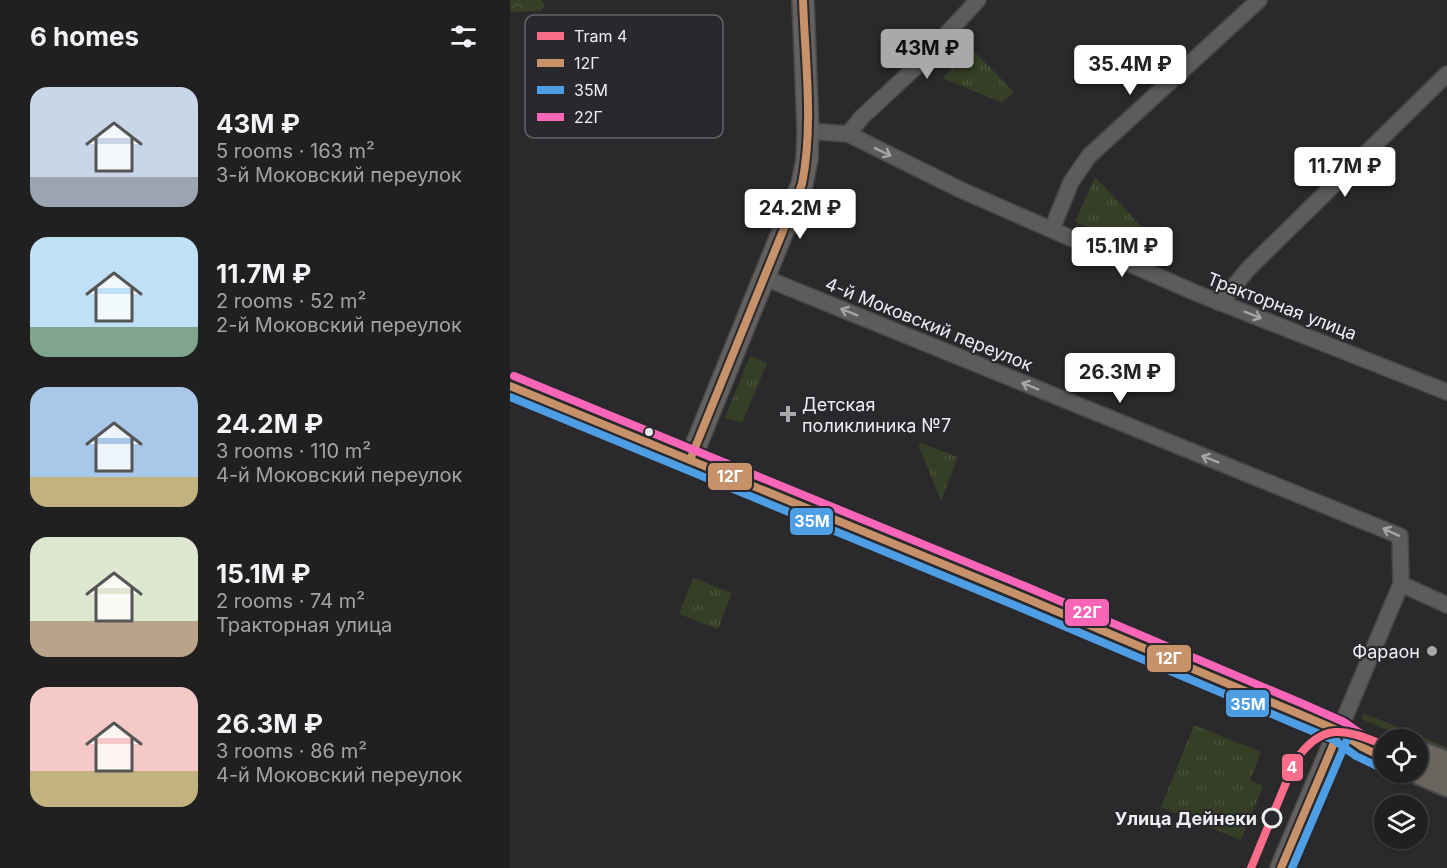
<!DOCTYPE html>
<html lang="en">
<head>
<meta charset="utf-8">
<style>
	:root { --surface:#202021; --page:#28282a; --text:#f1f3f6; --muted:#a2a3a5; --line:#3d3e3f; --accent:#a9a9ac }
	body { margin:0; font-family:Inter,sans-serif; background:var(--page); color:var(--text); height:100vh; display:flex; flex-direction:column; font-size:22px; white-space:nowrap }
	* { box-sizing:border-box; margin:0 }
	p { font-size:20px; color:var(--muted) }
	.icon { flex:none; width:33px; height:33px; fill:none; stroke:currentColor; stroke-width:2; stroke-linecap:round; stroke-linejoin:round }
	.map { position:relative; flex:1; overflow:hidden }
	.drawer { display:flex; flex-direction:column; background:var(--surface); width:510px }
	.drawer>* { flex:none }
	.buttons { position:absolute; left:864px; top:729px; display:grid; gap:12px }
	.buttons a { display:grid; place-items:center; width:54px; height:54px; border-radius:50%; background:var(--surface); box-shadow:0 2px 4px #0004,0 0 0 2px var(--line); font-size:30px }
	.price { position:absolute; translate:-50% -51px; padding:0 14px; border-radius:6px; background:#fff; color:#222; font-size:20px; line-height:39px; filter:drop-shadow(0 2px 3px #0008) }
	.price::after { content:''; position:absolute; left:50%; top:36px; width:18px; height:14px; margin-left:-9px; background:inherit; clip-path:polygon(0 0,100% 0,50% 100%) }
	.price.active { background:var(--accent); color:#111 }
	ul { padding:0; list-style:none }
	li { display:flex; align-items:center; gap:18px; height:150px; padding:0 30px }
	li span { display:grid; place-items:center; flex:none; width:168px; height:120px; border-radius:18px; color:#555 }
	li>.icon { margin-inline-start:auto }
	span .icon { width:72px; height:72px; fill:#fffc; stroke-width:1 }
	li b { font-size:26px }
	h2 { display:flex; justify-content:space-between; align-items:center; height:72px; padding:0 30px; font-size:26px }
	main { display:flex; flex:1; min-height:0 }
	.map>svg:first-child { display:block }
	.grass { fill:#363f25 }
	.forest { fill:url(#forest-crowns) }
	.park { fill:url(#park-tufts) }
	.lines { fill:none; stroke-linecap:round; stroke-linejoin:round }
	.street-casing { stroke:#474749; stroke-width:18 }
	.secondary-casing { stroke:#474749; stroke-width:24 }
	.primary-casing { stroke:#474749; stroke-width:26 }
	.street { stroke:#5c5c5d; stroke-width:15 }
	.secondary { stroke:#63605e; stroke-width:21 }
	.primary { stroke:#6a655f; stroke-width:22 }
	.bus-1-casing { stroke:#29292d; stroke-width:12 }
	.bus-2-casing { stroke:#29292d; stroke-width:12 }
	.bus-3-casing { stroke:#29292d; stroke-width:12 }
	.bus-1 { stroke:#c7916a; stroke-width:8 }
	.bus-2 { stroke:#4d9ee5; stroke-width:8 }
	.bus-3 { stroke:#fa66b7; stroke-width:8 }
	.tram-1-casing { stroke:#29292d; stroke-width:12 }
	.tram-1 { stroke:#fb6d88; stroke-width:8 }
	.oneway { stroke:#a5a5a7 }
	.poi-dot { fill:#a9a9ac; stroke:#29292d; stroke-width:2 }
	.bus-dot { fill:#eeeef1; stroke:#29292d; stroke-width:2 }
	.stop-dot { fill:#29292d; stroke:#eeeef1; stroke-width:3 }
	.labels { text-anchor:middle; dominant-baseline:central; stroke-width:4.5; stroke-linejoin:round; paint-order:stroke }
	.street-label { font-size:18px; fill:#eeeef1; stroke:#29292d }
	.poi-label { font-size:18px; fill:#eeeef1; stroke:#29292d; text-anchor:start }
	.stop-label { font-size:18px; font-weight:bold; fill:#eeeef1; stroke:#29292d; text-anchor:end }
	.key { fill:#29292d; stroke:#646468; stroke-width:1.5 }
	.key-label { font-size:16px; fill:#eeeef1 }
	.line-badge { stroke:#29292d; stroke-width:2 }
	.badge-label { font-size:16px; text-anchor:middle; font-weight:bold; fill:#fff }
</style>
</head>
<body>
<main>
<section class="drawer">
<h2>6 homes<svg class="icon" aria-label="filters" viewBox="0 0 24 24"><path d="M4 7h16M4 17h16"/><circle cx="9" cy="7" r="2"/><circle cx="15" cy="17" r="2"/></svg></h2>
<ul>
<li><span style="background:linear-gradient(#c9d6e8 75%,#9aa5b1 0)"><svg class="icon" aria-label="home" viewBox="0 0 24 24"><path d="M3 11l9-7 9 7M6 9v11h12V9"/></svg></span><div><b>43M ₽</b><p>5 rooms · 163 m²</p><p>3-й Моковский переулок</p></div></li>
<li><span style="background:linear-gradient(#bfe0f5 75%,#7fa58c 0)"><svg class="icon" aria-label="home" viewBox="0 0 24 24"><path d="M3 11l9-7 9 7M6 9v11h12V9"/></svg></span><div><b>11.7M ₽</b><p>2 rooms · 52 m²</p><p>2-й Моковский переулок</p></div></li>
<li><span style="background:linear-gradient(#a9c7e8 75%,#c2b280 0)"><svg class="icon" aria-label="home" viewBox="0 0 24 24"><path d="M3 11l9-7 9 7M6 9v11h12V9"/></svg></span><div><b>24.2M ₽</b><p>3 rooms · 110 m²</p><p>4-й Моковский переулок</p></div></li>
<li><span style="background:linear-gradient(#dfe7d0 70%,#b9a48a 0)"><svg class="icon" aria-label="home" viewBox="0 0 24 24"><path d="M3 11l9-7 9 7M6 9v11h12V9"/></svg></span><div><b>15.1M ₽</b><p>2 rooms · 74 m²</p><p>Тракторная улица</p></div></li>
<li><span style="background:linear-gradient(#f6c9c9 70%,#c2b280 0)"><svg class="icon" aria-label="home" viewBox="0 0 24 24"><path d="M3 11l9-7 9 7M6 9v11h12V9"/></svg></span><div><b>26.3M ₽</b><p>3 rooms · 86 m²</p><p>4-й Моковский переулок</p></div></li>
</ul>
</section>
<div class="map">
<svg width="937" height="868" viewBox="0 0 937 868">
	<defs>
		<pattern id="forest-crowns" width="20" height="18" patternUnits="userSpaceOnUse" patternTransform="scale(1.5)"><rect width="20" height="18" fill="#363f25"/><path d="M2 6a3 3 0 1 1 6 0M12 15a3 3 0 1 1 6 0" fill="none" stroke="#4a523a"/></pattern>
		<pattern id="park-tufts" width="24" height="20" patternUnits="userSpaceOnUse" patternTransform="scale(1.5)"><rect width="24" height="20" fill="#363f25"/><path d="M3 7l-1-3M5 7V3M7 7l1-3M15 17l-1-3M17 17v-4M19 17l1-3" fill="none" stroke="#4a523a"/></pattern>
	</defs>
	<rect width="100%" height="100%" fill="#2a2a2c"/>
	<path class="grass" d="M 853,713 L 937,747 L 937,754 L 908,742 L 908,740 L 901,739 L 851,719 Z"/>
	<path class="forest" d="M 0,0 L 31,0 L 35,4 L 31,11 L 0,12 Z"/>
	<g class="park">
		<path d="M 461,48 L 504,92 L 492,103 L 433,78 Z"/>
		<path d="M 585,177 L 632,227 L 621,247 L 565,222 Z"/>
		<path d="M 240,356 L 257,363 L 232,423 L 215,418 Z"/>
		<path d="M 411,443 L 448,457 L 431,501 L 408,444 Z"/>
		<path d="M 183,578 L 222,593 L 208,629 L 169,614 Z"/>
		<path d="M 684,725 L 751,752 L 740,780 L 753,786 L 731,840 L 651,807 Z"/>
	</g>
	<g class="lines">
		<defs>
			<g id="street">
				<path d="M 298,131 L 338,134 L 451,190 L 686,293 L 937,392"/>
				<path d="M 338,134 L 352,117 L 408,65 L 468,0"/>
				<path d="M 542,229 L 561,182 L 579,156 L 749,0"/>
				<path d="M 255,278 L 890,536 L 891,584"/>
				<path d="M 710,303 L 739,268 L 937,74"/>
				<path d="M 829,731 L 891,584 L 937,605"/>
			</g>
			<g id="secondary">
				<path d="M 180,460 L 292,184 L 297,159 L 298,131 L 293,0"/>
				<path d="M 771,868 L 829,731"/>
			</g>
			<g id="primary">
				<path d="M 0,386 L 513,597 L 787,713 L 829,731 L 852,747 L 874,758"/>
				<path d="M 908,752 L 937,763"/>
				<path d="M 907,772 L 937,785"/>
			</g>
		</defs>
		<use href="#street" class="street-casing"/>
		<use href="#secondary" class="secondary-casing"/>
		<use href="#primary" class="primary-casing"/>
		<use href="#street" class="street"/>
		<use href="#secondary" class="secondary"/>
		<use href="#primary" class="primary"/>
		<defs>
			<g id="bus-1">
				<path d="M 0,386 L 513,597 L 787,713 L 829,731 L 852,747 L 874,758"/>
				<path d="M 180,460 L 292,184 C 304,124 295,61 293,0"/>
				<path d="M 771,868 L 829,731"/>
			</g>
			<g id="bus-2">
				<path d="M 0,397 L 509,607 L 783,723 L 824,740 L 846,756 L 869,767"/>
				<path d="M 782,868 L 839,735"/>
			</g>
			<path id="bus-3" d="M 4,376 L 517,587 L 791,703 L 834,722 L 857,738 L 874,747"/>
		</defs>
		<use href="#bus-1" class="bus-1-casing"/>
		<use href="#bus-2" class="bus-2-casing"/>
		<use href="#bus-3" class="bus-3-casing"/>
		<use href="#bus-1" class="bus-1"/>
		<use href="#bus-2" class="bus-2"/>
		<use href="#bus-3" class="bus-3"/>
		<defs>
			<path id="tram-1" d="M 741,868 L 785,761 C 813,721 834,729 874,745"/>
		</defs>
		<use href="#tram-1" class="tram-1-casing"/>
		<use href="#tram-1" class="tram-1"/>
	</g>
	<defs><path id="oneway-shaft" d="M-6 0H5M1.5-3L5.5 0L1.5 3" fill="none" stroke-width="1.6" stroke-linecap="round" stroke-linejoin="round" transform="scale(1.5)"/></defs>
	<g class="oneway">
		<use href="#oneway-shaft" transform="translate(373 152) rotate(26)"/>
		<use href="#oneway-shaft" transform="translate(339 312) rotate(-158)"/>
		<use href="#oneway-shaft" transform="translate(743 315) rotate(22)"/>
		<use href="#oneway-shaft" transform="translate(520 386) rotate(-158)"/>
		<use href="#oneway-shaft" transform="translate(700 459) rotate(-158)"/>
		<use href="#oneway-shaft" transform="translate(881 532) rotate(-155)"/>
	</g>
	<g class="poi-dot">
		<path d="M275 405h6v6h6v6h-6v6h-6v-6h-6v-6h6z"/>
		<circle cx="922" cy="651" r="6"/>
	</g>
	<circle class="bus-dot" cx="139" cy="432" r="5"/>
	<circle class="stop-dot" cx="762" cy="818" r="9"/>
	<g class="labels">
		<g class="street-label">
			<text transform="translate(772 306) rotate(21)">Тракторная улица</text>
			<text transform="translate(419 324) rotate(22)">4-й Моковский переулок</text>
		</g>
		<g class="poi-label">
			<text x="292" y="404">Детская<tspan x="292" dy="21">поликлиника №7</tspan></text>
			<text x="910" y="651" text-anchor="end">Фараон</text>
		</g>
		<g class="stop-label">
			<text x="747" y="818">Улица Дейнеки</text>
		</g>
	</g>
	<rect x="15" y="15" width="198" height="123" rx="9" class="key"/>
	<rect x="27" y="32" width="27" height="8" fill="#fb6d88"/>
	<rect x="27" y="59" width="27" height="8" fill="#c7916a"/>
	<rect x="27" y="86" width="27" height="8" fill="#4d9ee5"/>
	<rect x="27" y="113" width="27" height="8" fill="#fa66b7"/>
	<g class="key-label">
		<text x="64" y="42">Tram 4</text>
		<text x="64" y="69">12Г</text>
		<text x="64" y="96">35М</text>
		<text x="64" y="123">22Г</text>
	</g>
	<g class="line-badge">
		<rect x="197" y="462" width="46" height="29" rx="6" fill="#c7916a"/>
		<rect x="279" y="507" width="45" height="29" rx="6" fill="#4d9ee5"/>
		<rect x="554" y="598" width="46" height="29" rx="6" fill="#fa66b7"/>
		<rect x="636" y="644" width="46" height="29" rx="6" fill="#c7916a"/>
		<rect x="715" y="689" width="45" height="29" rx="6" fill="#4d9ee5"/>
		<rect x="771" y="753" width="23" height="29" rx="6" fill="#fb6d88"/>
	</g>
	<g class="badge-label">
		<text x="220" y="482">12Г</text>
		<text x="302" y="527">35М</text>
		<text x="577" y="618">22Г</text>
		<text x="659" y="664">12Г</text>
		<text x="738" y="710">35М</text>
		<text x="782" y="773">4</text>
	</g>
</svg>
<div class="buttons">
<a><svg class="icon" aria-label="locate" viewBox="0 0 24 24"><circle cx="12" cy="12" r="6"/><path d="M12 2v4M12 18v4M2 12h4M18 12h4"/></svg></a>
<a><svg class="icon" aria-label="layers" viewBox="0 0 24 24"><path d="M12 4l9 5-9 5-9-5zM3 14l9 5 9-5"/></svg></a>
</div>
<b class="price active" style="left:417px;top:80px">43M ₽</b>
<b class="price" style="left:620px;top:96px">35.4M ₽</b>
<b class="price" style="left:835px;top:198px">11.7M ₽</b>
<b class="price" style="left:290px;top:240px">24.2M ₽</b>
<b class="price" style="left:612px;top:278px">15.1M ₽</b>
<b class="price" style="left:610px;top:404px">26.3M ₽</b>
</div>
</main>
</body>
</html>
